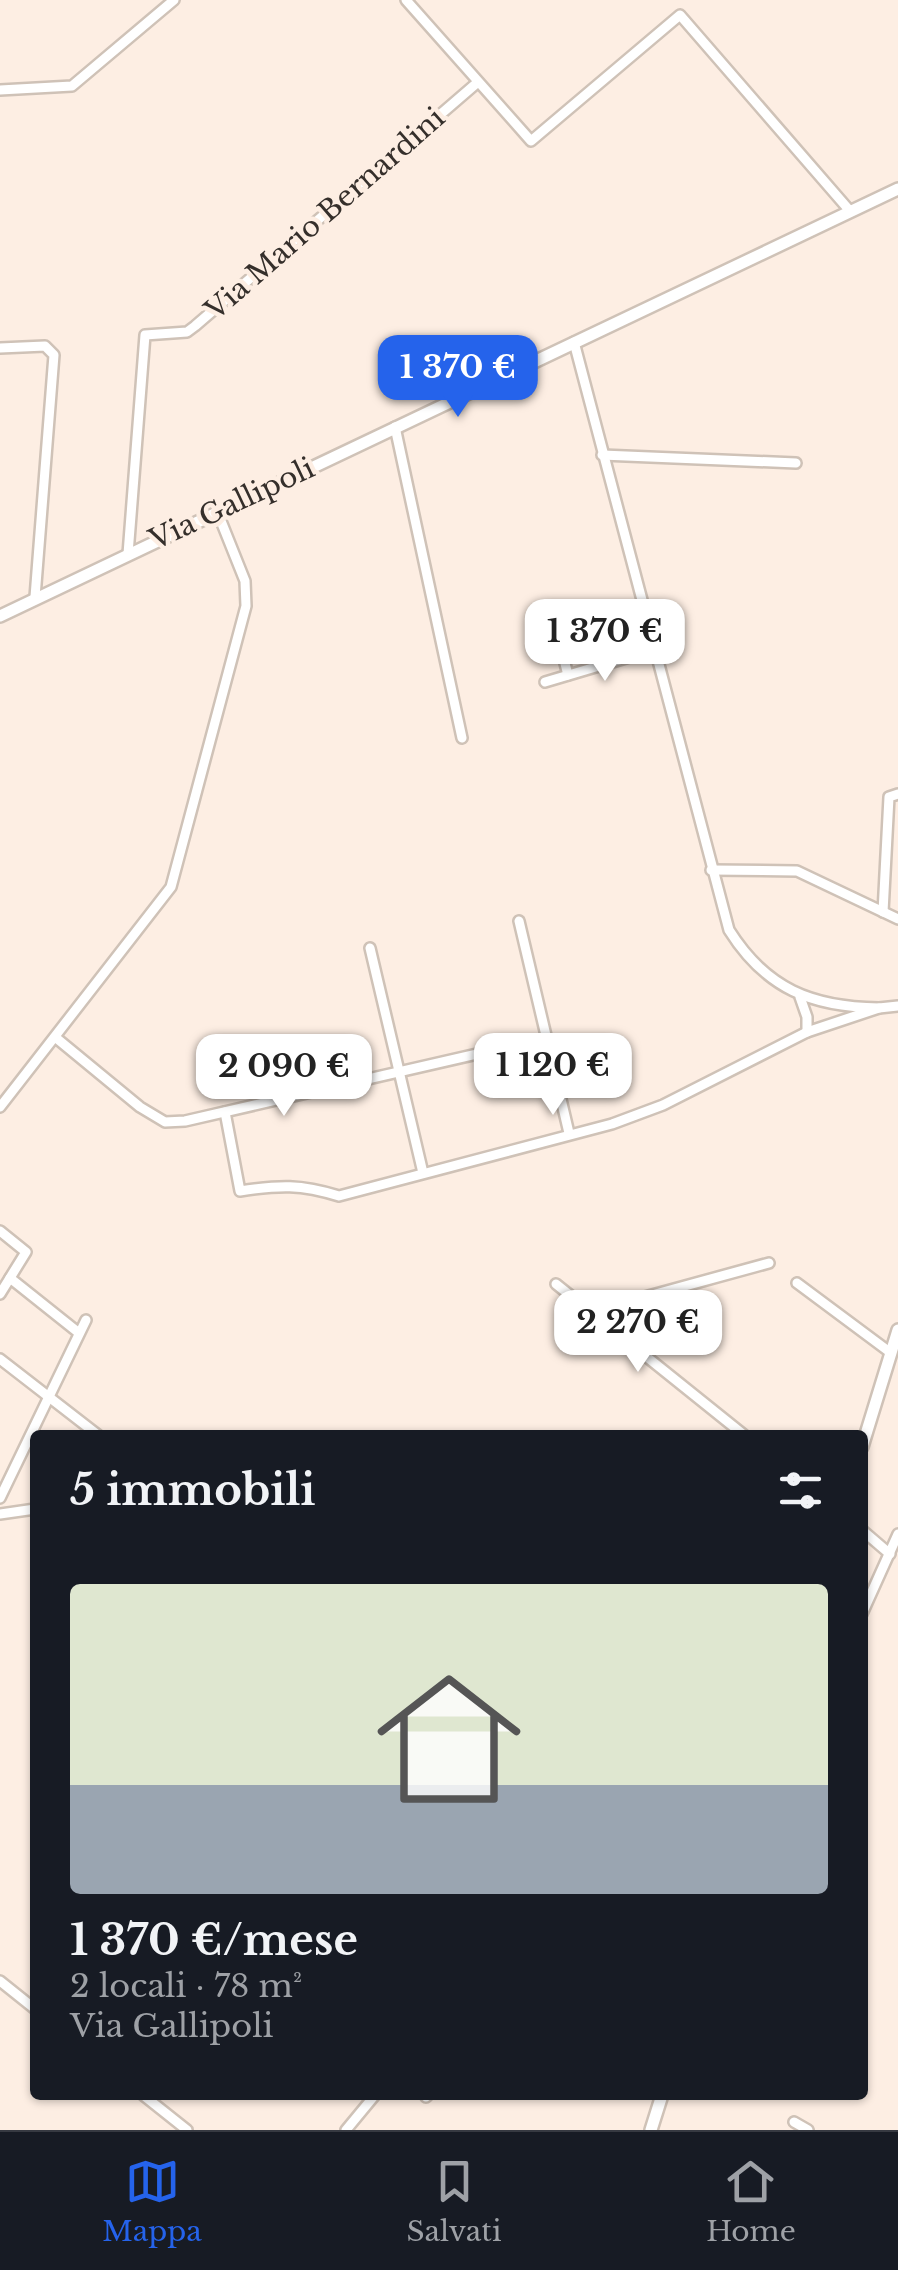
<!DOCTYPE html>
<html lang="it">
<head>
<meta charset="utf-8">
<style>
	:root { --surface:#171b24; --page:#242831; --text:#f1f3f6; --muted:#9ea1a6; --line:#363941; --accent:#2563eb }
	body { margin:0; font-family:"Libre Baskerville",serif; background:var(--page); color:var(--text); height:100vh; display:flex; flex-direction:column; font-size:38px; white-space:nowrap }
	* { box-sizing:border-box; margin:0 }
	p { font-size:32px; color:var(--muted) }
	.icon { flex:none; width:55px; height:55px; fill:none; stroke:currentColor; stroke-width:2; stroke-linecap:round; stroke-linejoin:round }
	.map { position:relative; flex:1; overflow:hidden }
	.sheet { position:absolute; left:30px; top:1430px; width:838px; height:670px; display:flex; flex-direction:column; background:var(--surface); border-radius:10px; box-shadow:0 2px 8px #0004 }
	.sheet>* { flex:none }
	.price { position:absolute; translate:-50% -85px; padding:0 22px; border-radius:20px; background:#fff; color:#222; font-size:32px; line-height:65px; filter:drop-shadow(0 2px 5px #0008) }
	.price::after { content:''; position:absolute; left:50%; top:60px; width:30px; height:22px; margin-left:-15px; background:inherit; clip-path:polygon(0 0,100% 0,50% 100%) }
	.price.active { background:var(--accent); color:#fff }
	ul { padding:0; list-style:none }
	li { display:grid; align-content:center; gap:20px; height:530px; padding:0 40px }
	li span { display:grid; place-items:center; height:310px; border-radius:10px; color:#555 }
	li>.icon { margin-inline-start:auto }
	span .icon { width:180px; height:180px; fill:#fffc; stroke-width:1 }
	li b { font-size:42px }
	h2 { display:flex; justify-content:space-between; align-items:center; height:120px; padding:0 40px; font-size:42px }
	.tab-bar { display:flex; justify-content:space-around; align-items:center; height:140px; border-top:2px solid var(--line); background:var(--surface); font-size:28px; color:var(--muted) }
	.tab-bar a { display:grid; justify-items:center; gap:5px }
	.tab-bar .active { color:var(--accent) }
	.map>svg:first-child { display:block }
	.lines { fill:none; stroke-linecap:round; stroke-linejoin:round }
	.minor-casing { stroke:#cfc2b7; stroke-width:14 }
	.major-casing { stroke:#cfc2b7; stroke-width:16 }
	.minor { stroke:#fff; stroke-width:9 }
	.major { stroke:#fff; stroke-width:11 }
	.labels { text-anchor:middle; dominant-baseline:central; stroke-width:9; stroke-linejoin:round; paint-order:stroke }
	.street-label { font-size:28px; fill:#352f2b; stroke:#fdeee3 }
</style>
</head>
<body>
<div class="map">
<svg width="898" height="2130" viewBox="0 0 898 2130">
	<rect width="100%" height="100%" fill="#fdeee3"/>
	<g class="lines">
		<defs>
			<g id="minor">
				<path d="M 406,0 L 531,141 L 680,15 L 850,211"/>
				<path d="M 0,90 L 72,86 L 174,0"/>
				<path d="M 574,342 L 729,930 C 766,989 812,1007 879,1008"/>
				<path d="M 0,348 L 45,346 L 54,355 L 35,597"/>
				<path d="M 395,427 L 462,738"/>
				<path d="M 602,455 L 796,463"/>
				<path d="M 128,554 L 145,335 L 187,332 L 195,326 L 478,82"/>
				<path d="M 561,648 L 568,675"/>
				<path d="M 545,682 L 653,650"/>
				<path d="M 711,870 L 797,871 L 898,919"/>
				<path d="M 883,912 L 889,797 L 898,794"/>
				<path d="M 519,921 L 569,1133"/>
				<path d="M 370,948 L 423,1173"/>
				<path d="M 800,997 L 807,1017 L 807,1032"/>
				<path d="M 55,1037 L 140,1107 L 165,1122 L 185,1121 L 547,1038"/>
				<path d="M 0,1107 L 171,887 L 246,606 L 245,581 L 217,511"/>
				<path d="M 225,1112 L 240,1191 C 280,1185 300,1184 339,1196 L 612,1124 L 663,1105 L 807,1032 L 879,1008 L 898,1006"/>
				<path d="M 0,1231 L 26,1252 L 0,1294"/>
				<path d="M 10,1278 L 79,1333"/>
				<path d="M 797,1283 L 891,1353"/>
				<path d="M 556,1284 L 744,1435"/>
				<path d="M 599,1319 L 608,1307 L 769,1263"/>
				<path d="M 0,1359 L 98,1435"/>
				<path d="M 0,1498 L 86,1320"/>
				<path d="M 0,1514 L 35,1509"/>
				<path d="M 862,1530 L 890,1554"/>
				<path d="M 862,1614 L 898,1534"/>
				<path d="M 0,1981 L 35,2009"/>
				<path d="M 143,2095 L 187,2130"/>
				<path d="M 426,2097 L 428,2095"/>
				<path d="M 794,2122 L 808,2130"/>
				<path d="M 346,2130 L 375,2095"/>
			</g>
			<g id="major">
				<path d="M 0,616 L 898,189"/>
				<path d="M 862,1447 L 898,1330"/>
				<path d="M 651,2130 L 662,2095"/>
			</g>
		</defs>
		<use href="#minor" class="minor-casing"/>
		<use href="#major" class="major-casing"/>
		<use href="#minor" class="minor"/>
		<use href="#major" class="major"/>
	</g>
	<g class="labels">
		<g class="street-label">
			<text transform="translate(325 214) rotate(-41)">Via Mario Bernardini</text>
			<text transform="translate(232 504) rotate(-25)">Via Gallipoli</text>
		</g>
	</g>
</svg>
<b class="price active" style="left:458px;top:420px">1 370 €</b>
<b class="price" style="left:605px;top:684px">1 370 €</b>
<b class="price" style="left:553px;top:1118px">1 120 €</b>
<b class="price" style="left:284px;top:1119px">2 090 €</b>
<b class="price" style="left:638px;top:1375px">2 270 €</b>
<section class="sheet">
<h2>5 immobili<svg class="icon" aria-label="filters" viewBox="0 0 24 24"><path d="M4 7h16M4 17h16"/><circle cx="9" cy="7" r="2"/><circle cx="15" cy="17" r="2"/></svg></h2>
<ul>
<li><span style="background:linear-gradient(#dfe7d0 65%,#9aa5b1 0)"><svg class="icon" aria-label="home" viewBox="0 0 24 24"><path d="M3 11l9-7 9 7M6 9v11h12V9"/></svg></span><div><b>1 370 €/mese</b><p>2 locali · 78 m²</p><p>Via Gallipoli</p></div></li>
</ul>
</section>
</div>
<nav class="tab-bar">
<a class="active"><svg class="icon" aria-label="map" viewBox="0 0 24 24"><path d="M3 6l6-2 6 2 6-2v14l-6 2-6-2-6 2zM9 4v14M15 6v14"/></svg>Mappa</a>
<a><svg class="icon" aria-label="saved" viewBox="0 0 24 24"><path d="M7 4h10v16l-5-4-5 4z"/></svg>Salvati</a>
<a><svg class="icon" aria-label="home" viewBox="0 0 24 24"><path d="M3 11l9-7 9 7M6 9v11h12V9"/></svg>Home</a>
</nav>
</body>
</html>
